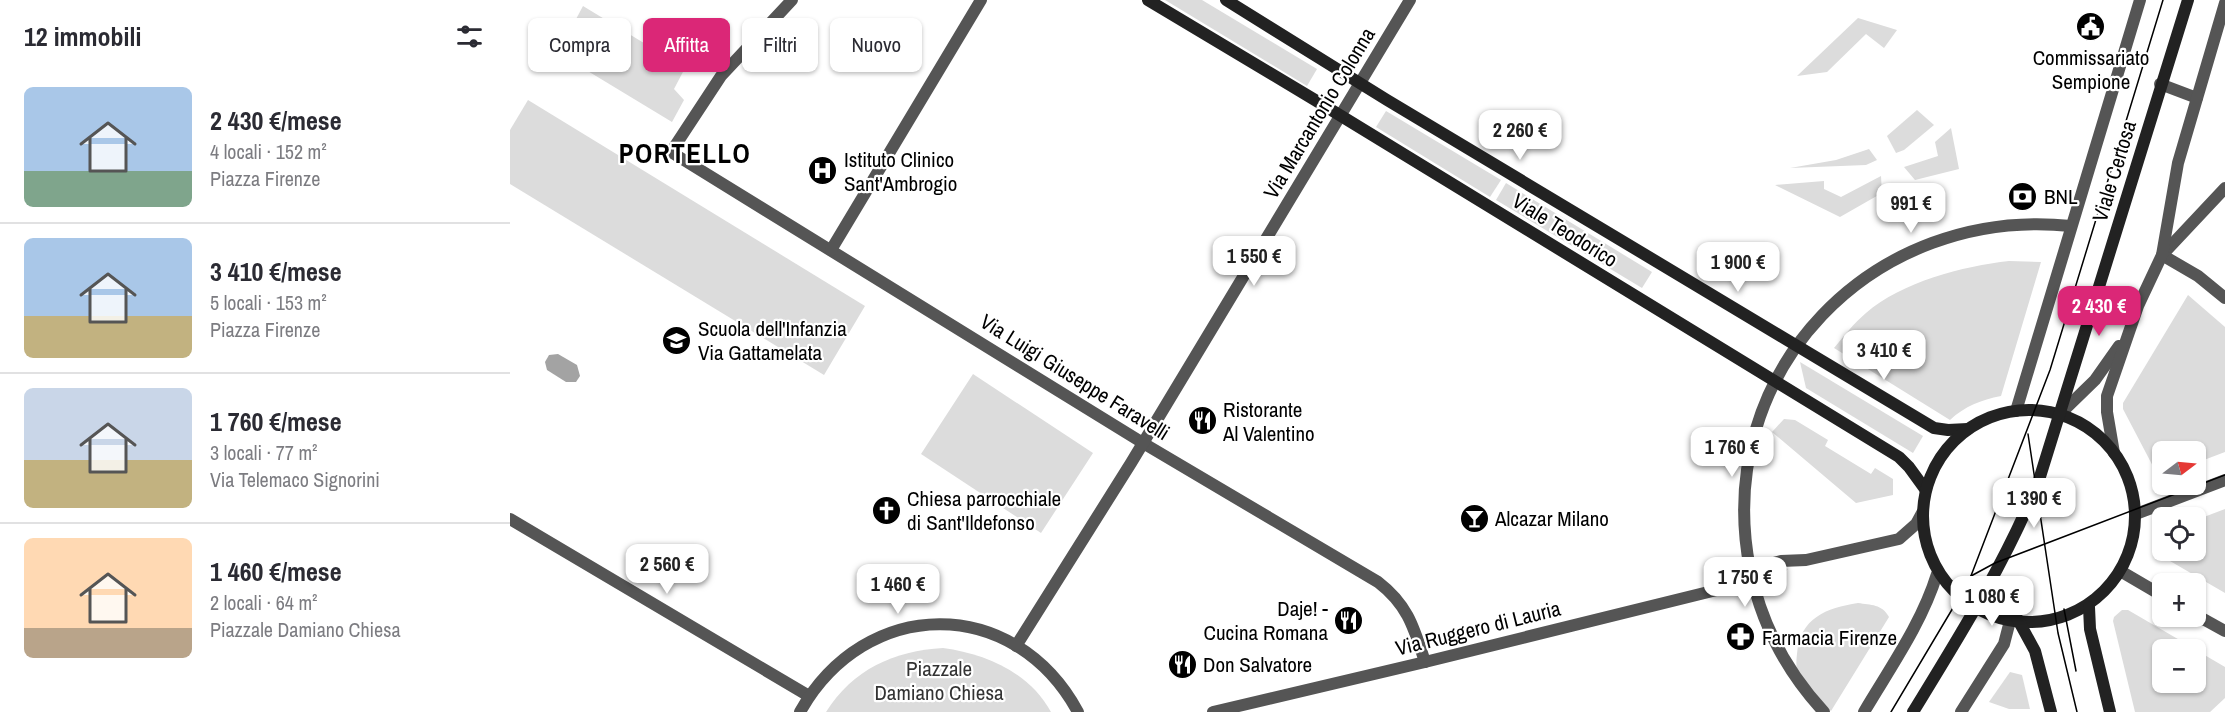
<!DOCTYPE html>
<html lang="it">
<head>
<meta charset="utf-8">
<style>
	:root { --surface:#fff; --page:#f2f2f3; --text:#2b2b33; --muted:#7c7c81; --line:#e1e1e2; --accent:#db2777 }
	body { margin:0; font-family:"Archivo Narrow",sans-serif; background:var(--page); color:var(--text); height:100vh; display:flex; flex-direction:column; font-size:22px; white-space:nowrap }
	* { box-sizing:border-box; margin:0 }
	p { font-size:20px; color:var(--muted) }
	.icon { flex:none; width:33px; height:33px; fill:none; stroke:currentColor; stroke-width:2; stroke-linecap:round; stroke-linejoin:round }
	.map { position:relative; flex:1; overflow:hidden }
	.sheet { display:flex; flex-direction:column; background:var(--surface); width:510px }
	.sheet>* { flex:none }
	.top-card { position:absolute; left:18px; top:18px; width:570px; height:54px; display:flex; gap:12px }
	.needle { width:39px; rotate:74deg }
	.tools { position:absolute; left:1642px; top:441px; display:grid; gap:12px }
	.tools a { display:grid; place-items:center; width:54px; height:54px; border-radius:9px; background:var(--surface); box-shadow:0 2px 4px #0004; font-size:30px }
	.price { position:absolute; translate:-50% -51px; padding:0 14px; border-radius:12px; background:#fff; color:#222; font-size:20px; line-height:39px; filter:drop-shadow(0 2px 3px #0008) }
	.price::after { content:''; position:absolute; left:50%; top:36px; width:18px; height:14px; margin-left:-9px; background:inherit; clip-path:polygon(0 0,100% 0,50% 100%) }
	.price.current { background:var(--accent); color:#fff }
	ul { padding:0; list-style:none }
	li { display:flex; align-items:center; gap:18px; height:150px; padding:0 24px }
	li+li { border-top:2px solid var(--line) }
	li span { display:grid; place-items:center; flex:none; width:168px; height:120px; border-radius:9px; color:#555 }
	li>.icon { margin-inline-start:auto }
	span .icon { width:72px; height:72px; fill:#fffc; stroke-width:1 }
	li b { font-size:26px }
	h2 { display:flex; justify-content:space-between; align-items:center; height:72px; padding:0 24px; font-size:26px }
	.pill { padding:0 21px; border-radius:9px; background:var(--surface); box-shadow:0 2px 4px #0004; font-size:21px; line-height:54px }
	.pill.current { background:var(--accent); color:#fff }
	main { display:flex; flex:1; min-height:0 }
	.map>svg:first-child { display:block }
	.green { fill:#dcdcdc }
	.water { fill:#a3a3a3 }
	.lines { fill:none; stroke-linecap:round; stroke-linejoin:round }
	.street { stroke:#555; stroke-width:12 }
	.secondary { stroke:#222; stroke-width:12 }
	.tram { stroke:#000; stroke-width:1.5 }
	.labels { text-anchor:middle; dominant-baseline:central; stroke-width:4.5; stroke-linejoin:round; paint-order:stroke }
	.poi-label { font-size:21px; fill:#000; stroke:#fff; text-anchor:start }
	.street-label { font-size:21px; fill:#000; stroke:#fff }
	.park-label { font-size:21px; fill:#333; stroke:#fff }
	.district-label { font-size:27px; font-weight:bold; letter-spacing:1.5px; fill:#000; stroke:#fff }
</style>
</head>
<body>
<main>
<section class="sheet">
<h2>12 immobili<svg class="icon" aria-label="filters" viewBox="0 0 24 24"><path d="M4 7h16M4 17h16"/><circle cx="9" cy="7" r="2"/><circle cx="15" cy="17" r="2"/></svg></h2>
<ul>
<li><span style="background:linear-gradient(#a9c7e8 70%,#7fa58c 0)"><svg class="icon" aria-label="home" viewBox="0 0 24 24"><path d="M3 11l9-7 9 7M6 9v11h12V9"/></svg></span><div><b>2 430 €/mese</b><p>4 locali · 152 m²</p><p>Piazza Firenze</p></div></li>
<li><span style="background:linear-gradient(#a9c7e8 65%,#c2b280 0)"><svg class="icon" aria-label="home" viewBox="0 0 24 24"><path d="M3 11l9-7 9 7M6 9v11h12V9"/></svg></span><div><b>3 410 €/mese</b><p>5 locali · 153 m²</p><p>Piazza Firenze</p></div></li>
<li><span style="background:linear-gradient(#c9d6e8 60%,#c2b280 0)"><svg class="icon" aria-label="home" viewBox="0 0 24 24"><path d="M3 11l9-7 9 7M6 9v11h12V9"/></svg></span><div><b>1 760 €/mese</b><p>3 locali · 77 m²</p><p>Via Telemaco Signorini</p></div></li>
<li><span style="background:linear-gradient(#ffd9b3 75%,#b9a48a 0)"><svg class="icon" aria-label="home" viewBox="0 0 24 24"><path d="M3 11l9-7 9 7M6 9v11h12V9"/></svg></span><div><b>1 460 €/mese</b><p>2 locali · 64 m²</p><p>Piazzale Damiano Chiesa</p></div></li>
</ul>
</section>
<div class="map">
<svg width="1715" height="712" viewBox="0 0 1715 712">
	<rect width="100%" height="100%" fill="#fff"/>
	<g class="green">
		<path d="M 655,0 L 692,0 L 807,69 L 797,86 Z"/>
		<path d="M 73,6 L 175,68 L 164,89 L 174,100 L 162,122 L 48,53 Z"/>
		<path d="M 1348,18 L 1387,30 L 1374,48 L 1356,34 L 1317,72 L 1287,76 Z"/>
		<path d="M 18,100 L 355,306 L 314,375 L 0,184 L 0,130 Z"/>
		<path d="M 1407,110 L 1424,125 L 1394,150 L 1386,153 L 1377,136 Z"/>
		<path d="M 876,111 L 991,180 L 980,197 L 866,127 Z"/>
		<path d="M 1441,128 L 1449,169 L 1405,180 L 1394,167 L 1428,156 L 1425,142 Z"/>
		<path d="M 1359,149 L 1367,160 L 1356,165 L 1280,168 L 1326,160 Z"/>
		<path d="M 1371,176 L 1372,193 L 1330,217 L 1265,185 L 1314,181 L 1314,189 L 1331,197 Z"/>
		<path d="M 996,183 L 1142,272 L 1132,288 L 986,200 Z"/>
		<path d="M 1499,261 L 1531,262 L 1491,396 C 1471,400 1455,406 1440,420 L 1324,348 C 1334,336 1344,323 1356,313 C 1392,282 1453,266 1499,261 Z"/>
		<path d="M 1678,295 L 1715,327 L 1715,452 L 1686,463 L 1686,452 L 1653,452 L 1652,476 L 1647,474 L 1613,409 L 1613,403 Z"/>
		<path d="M 1290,362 L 1413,436 L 1403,453 L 1296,388 Z"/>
		<path d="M 463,374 L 583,453 L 531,533 L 411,454 Z"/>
		<path d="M 1274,419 L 1285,420 L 1318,440 L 1315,446 L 1361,474 L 1365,468 L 1383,479 L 1383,495 L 1346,503 L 1262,432 Z"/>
		<path d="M 1715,509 L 1715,593 L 1648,554 C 1646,547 1648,536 1653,532 L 1653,550 L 1686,550 L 1686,520 Z"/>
		<path d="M 1272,567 L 1278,569 L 1256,593 L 1250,574 L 1252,572 Z"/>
		<path d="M 1348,603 C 1361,605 1372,604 1379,617 L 1321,711 C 1310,701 1295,691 1289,677 C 1286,670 1286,662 1287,654 C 1290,618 1316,608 1348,603 Z"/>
		<path d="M 1612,610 L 1618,610 L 1685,649 L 1653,650 L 1653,682 L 1686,682 L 1686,650 L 1715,667 L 1715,698 L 1700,712 L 1625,712 L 1603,621 L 1604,617 Z"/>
		<path d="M 433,648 C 476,654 519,672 541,712 L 316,712 C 343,669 384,651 433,648 Z"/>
		<path d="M 1500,672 L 1512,675 L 1520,709 L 1499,709 L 1479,702 Z"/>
	</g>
	<path class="water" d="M 48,354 L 67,365 L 70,376 L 66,382 L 56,382 L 37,370 L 35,362 L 39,355 Z"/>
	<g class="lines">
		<g class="street">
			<path d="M 282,0 L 211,76 L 161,152 L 633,443 L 868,582 C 898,605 904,628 915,662"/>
			<path d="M 1650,84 L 1687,98"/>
			<path d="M 321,250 L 471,0"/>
			<path d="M 1653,254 L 1715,188"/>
			<path d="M 1652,255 L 1688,276 L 1715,298"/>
			<path d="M 1506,411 L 1630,0"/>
			<path d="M 1549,415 L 1585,380 L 1609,346"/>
			<path d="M 1604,453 L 1597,412 L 1597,396 L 1628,306 L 1652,255 L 1668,163 L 1715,3"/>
			<path d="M 1626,514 L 1715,480"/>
			<path d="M 0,519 L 299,696"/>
			<path d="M 1612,572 L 1653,596"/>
			<path d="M 1243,580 L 1245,568 L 1271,561 L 1296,560 L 1389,539 L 1406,524 L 1412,513"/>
			<path d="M 1686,615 L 1715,631"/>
			<path d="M 506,646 L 621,463 L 900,0"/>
			<path d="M 290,712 C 355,596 504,594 568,712"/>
			<path d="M 703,712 L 915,662 L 1243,581"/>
			<path d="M 1314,712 C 1277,672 1251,623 1240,569 C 1201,371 1364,205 1561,226"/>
			<path d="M 1354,712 C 1380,668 1412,623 1427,574"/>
			<path d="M 1451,712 L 1494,644 L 1501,617"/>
		</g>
		<g class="secondary">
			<path d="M 638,0 L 805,100 L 1389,457 L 1399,467 L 1415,489"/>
			<path d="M 716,0 L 877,100 L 1424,428 L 1438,430 L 1458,429"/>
			<circle cx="1519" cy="516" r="106"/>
			<path d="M 1579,607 L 1580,629 L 1600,712"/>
			<path d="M 1507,618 L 1525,651 L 1541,712"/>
			<path d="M 1403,712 C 1449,637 1496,562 1529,480 L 1678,0"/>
		</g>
		<g class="tram">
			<path d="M 1518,434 L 1548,633 L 1567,712"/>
			<path d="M 1461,576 L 1485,563 L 1715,475"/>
			<path d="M 1554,609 L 1566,671"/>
			<path d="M 1381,712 L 1459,581 L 1540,370 L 1653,0"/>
		</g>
	</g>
	<defs>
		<symbol id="civic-disc" viewBox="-11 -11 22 22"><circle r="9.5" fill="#000" stroke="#fff"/><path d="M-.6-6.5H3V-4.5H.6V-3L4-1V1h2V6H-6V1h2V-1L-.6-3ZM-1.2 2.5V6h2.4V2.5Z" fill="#fff"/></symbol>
		<symbol id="hospital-disc" viewBox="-11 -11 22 22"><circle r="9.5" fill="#000" stroke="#fff"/><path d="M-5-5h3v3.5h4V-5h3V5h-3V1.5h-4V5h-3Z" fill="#fff"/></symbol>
		<symbol id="bank-disc" viewBox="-11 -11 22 22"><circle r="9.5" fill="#000" stroke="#fff"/><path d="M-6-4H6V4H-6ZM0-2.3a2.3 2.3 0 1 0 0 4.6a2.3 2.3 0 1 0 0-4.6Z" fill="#fff"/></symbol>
		<symbol id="school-disc" viewBox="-11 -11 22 22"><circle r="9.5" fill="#000" stroke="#fff"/><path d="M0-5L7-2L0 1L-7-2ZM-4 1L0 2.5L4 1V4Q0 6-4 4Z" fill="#fff"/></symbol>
		<symbol id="restaurant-disc" viewBox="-11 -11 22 22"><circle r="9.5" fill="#000" stroke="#fff"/><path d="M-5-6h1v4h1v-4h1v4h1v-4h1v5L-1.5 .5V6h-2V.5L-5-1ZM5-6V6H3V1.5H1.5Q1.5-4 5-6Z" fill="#fff"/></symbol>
		<symbol id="church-disc" viewBox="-11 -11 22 22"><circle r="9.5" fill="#000" stroke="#fff"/><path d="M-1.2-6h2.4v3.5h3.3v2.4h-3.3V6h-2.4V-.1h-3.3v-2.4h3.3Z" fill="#fff"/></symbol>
		<symbol id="bar-disc" viewBox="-11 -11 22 22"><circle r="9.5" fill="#000" stroke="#fff"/><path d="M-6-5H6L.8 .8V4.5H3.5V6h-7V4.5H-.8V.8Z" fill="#fff"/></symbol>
		<symbol id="pharmacy-disc" viewBox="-11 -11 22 22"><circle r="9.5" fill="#000" stroke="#fff"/><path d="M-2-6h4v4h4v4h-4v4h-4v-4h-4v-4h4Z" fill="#fff"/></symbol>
	</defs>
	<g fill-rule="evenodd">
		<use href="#civic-disc" x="1564" y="10" width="33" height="33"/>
		<use href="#hospital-disc" x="296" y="154" width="33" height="33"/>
		<use href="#bank-disc" x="1496" y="180" width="33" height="33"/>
		<use href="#school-disc" x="150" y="324" width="33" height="33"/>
		<use href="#restaurant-disc" x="676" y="404" width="33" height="33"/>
		<use href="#church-disc" x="360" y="494" width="33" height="33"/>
		<use href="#bar-disc" x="948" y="502" width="33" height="33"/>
		<use href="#restaurant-disc" x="822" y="604" width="33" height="33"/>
		<use href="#pharmacy-disc" x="1214" y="620" width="33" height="33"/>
		<use href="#restaurant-disc" x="656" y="648" width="33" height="33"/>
	</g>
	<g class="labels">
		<g class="poi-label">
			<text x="1581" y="57" text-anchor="middle">Commissariato<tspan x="1581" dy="24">Sempione</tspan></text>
			<text x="334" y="159">Istituto Clinico<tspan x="334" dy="24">Sant'Ambrogio</tspan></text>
			<text x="1534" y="196">BNL</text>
			<text x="188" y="328">Scuola dell'Infanzia<tspan x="188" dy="24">Via Gattamelata</tspan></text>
			<text x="713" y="409">Ristorante<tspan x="713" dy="24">Al Valentino</tspan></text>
			<text x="397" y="498">Chiesa parrocchiale<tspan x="397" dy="24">di Sant'Ildefonso</tspan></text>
			<text x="985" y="518">Alcazar Milano</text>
			<text x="818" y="608" text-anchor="end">Daje! -<tspan x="818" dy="24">Cucina Romana</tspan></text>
			<text x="1252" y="637">Farmacia Firenze</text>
			<text x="693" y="664">Don Salvatore</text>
		</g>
		<g class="street-label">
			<text transform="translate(809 113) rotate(-59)">Via Marcantonio Colonna</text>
			<text transform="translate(1604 171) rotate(-73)">Viale Certosa</text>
			<text transform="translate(1055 230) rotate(32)">Viale Teodorico</text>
			<text transform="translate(565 377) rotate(32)">Via Luigi Giuseppe Faravelli</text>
			<text transform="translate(968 628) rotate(-14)">Via Ruggero di Lauria</text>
		</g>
		<g class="park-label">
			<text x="429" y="668">Piazzale<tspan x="429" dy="24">Damiano Chiesa</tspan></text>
		</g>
		<g class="district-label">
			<text x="175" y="153">PORTELLO</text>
		</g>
	</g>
</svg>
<div class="tools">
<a><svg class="needle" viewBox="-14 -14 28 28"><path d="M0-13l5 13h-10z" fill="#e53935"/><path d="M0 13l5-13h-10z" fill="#7c7c81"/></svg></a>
<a><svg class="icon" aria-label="locate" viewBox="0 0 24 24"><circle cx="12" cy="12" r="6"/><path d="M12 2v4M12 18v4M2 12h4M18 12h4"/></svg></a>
<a>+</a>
<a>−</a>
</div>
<b class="price" style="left:1010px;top:161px">2 260 €</b>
<b class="price" style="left:1401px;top:234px">991 €</b>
<b class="price" style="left:744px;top:287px">1 550 €</b>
<b class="price" style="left:1228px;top:293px">1 900 €</b>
<b class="price current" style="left:1589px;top:337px">2 430 €</b>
<b class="price" style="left:1374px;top:381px">3 410 €</b>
<b class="price" style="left:1222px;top:478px">1 760 €</b>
<b class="price" style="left:1524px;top:529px">1 390 €</b>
<b class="price" style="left:157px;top:595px">2 560 €</b>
<b class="price" style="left:1235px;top:608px">1 750 €</b>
<b class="price" style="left:388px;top:615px">1 460 €</b>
<b class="price" style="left:1482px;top:627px">1 080 €</b>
<div class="top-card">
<a class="pill">Compra</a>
<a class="pill current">Affitta</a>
<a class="pill">Filtri</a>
<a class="pill">Nuovo</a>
</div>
</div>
</main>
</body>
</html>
